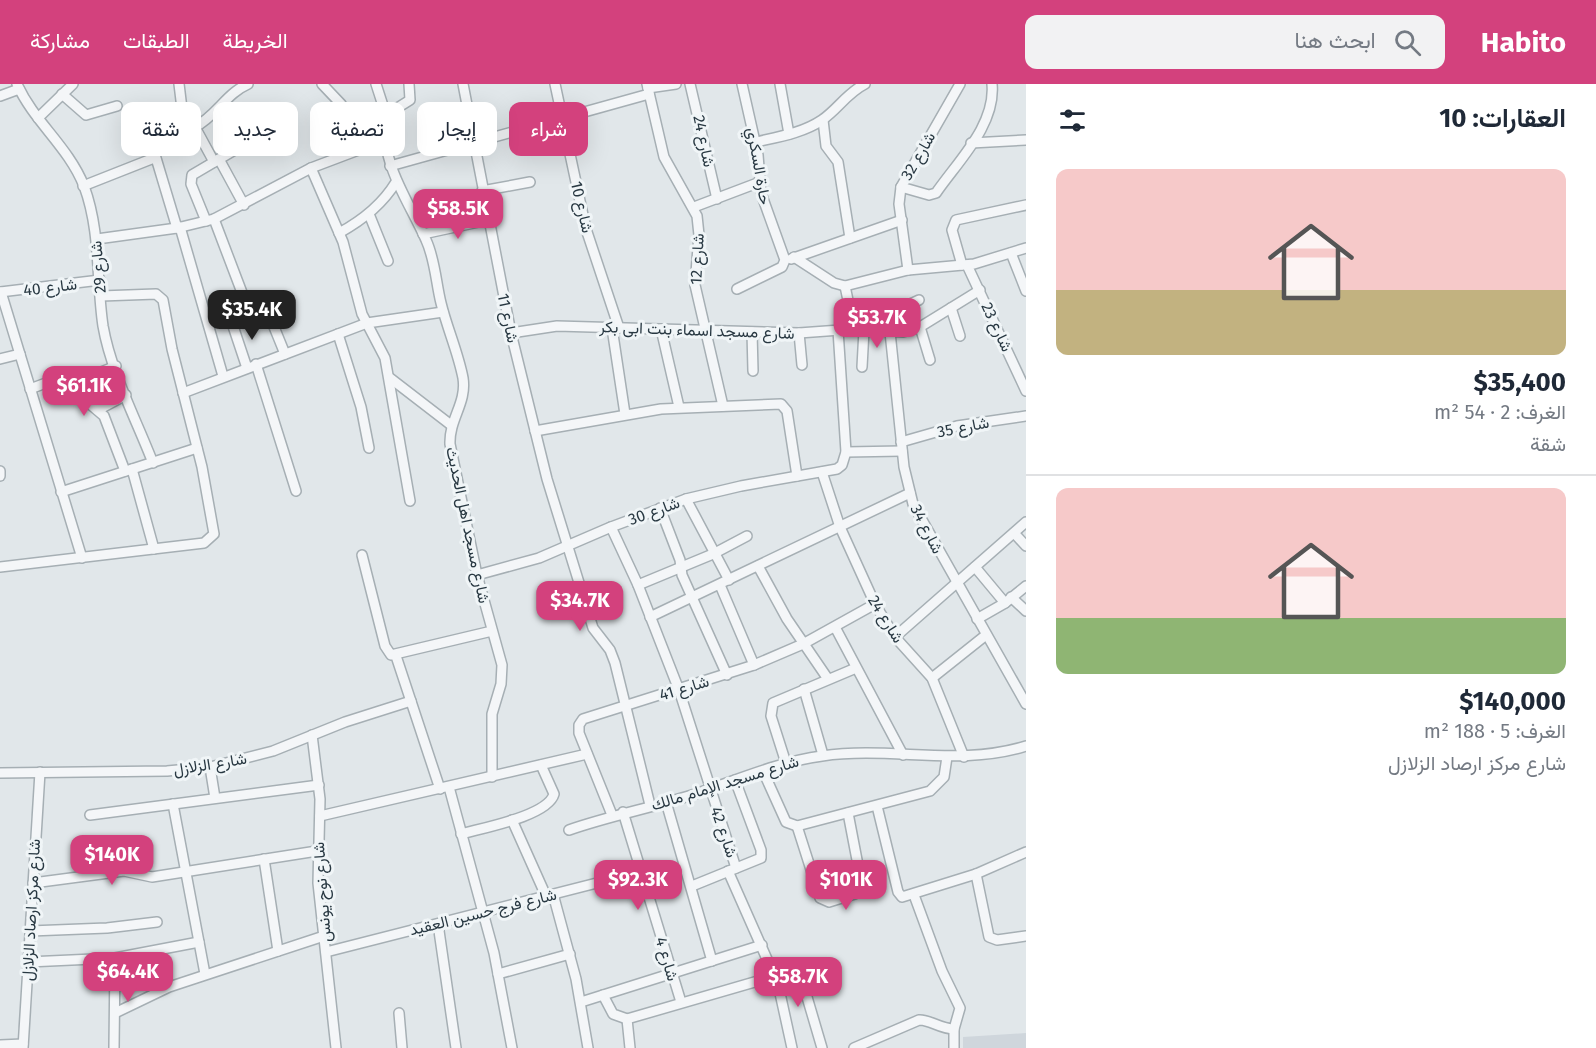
<!DOCTYPE html>
<html lang="ar">
<head>
<meta charset="utf-8">
<style>
	:root { --surface:#fff; --page:#f2f2f3; --text:#1f2937; --muted:#747a83; --line:#e0e1e3; --accent:#d3417d }
	body { margin:0; font-family:"Fira Sans",Vazirmatn,sans-serif; background:var(--page); color:var(--text); direction:rtl; height:100vh; display:flex; flex-direction:column; font-size:22px; white-space:nowrap }
	* { box-sizing:border-box; margin:0 }
	p { font-size:20px; color:var(--muted) }
	.icon { flex:none; width:33px; height:33px; fill:none; stroke:currentColor; stroke-width:2; stroke-linecap:round; stroke-linejoin:round }
	.map { position:relative; flex:1; overflow:hidden; direction:ltr }
	.panel { display:flex; flex-direction:column; background:var(--surface); width:570px }
	.panel>* { flex:none }
	.top-card { position:absolute; left:18px; top:18px; width:570px; height:54px; direction:rtl; display:flex; gap:12px }
	.price { position:absolute; translate:-50% -51px; padding:0 14px; border-radius:12px; background:var(--accent); color:#fff; font-size:20px; line-height:39px; filter:drop-shadow(0 2px 3px #0008) }
	.price::after { content:''; position:absolute; left:50%; top:36px; width:18px; height:14px; margin-left:-9px; background:inherit; clip-path:polygon(0 0,100% 0,50% 100%) }
	.price.current { background:#222; color:#fff }
	ul { padding:0; list-style:none }
	li { display:grid; align-content:center; gap:12px; height:318px; padding:0 30px }
	li+li { border-top:2px solid var(--line) }
	li span { display:grid; place-items:center; height:186px; border-radius:12px; color:#555 }
	li>.icon { margin-inline-start:auto }
	span .icon { width:108px; height:108px; fill:#fffc; stroke-width:1 }
	li b { font-size:26px }
	h2 { display:flex; justify-content:space-between; align-items:center; height:72px; padding:0 30px; font-size:26px }
	.tag { padding:0 21px; border-radius:12px; background:var(--surface); box-shadow:0 6px 24px #0002; font-size:21px; line-height:54px }
	.tag.current { background:var(--accent); color:#fff }
	header { display:flex; align-items:center; gap:36px; box-sizing:border-box; height:84px; padding:0 30px; background:var(--accent); color:#fff }
	header strong { font-size:28px }
	nav { display:flex; gap:33px; margin-inline-start:auto; font-size:21px }
	.search { width:420px; height:54px; background:var(--page); display:flex; align-items:center; gap:15px; box-sizing:border-box; padding:0 21px; border-radius:12px; color:var(--muted); font-size:22px }
	main { display:flex; flex:1; min-height:0 }
	.map>svg:first-child { display:block }
	.built { fill:#cfd6dc }
	.lines { fill:none; stroke-linecap:round; stroke-linejoin:round }
	.street-casing { stroke:#a6afb4; stroke-width:12 }
	.street { stroke:#f4f6f8; stroke-width:9 }
	.labels { text-anchor:middle; dominant-baseline:central; stroke-width:6; stroke-linejoin:round; paint-order:stroke }
	.street-label { font-size:16px; fill:#283842; stroke:#f0f5f7 }
</style>
</head>
<body>
<header>
<strong>Habito</strong>
<div class="search"><svg class="icon" aria-label="search" viewBox="0 0 24 24"><circle cx="10" cy="10" r="6"/><path d="M15 15l6 6"/></svg>ابحث هنا</div>
<nav><a>الخريطة</a><a>الطبقات</a><a>مشاركة</a></nav>
</header>
<main>
<section class="panel">
<h2>العقارات: 10<svg class="icon" aria-label="filters" viewBox="0 0 24 24"><path d="M4 7h16M4 17h16"/><circle cx="9" cy="7" r="2"/><circle cx="15" cy="17" r="2"/></svg></h2>
<ul>
<li><span style="background:linear-gradient(#f6c9c9 65%,#c2b280 0)"><svg class="icon" aria-label="home" viewBox="0 0 24 24"><path d="M3 11l9-7 9 7M6 9v11h12V9"/></svg></span><div><b>$35,400</b><p>الغرف: 2 · 54 m²</p><p>شقة</p></div></li>
<li><span style="background:linear-gradient(#f6c9c9 70%,#8fb573 0)"><svg class="icon" aria-label="home" viewBox="0 0 24 24"><path d="M3 11l9-7 9 7M6 9v11h12V9"/></svg></span><div><b>$140,000</b><p>الغرف: 5 · 188 m²</p><p>شارع مركز ارصاد الزلازل</p></div></li>
</ul>
</section>
<div class="map">
<svg width="1026" height="964" viewBox="0 0 1026 964">
	<rect width="100%" height="100%" fill="#e1e7ea"/>
	<path class="built" d="M 1026,949 L 1026,964 L 963,964 L 963,953 Z"/>
	<g class="lines">
		<defs>
			<g id="street">
				<path d="M 17,0 C 34,38 68,62 84,102 C 101,148 96,195 103,242 C 111,288 136,335 153,379"/>
				<path d="M 179,0 L 183,33"/>
				<path d="M 322,0 L 341,20 L 367,62"/>
				<path d="M 376,0 L 386,31"/>
				<path d="M 409,0 L 410,16 L 386,31 C 379,79 408,115 426,156 C 435,175 436,199 441,219 C 447,244 458,268 463,294 C 467,319 449,335 450,360 L 477,491 L 502,581 L 501,600 L 492,630 L 492,693"/>
				<path d="M 463,0 L 511,249 L 547,395 L 593,544 L 610,566 L 615,579 L 650,721"/>
				<path d="M 555,0 L 586,145 L 619,244"/>
				<path d="M 647,0 L 664,73 L 697,132 L 699,151 L 695,201 L 723,322"/>
				<path d="M 690,0 L 717,115"/>
				<path d="M 780,0 L 789,50"/>
				<path d="M 648,4 L 676,0"/>
				<path d="M 62,10 L 86,31 L 117,22"/>
				<path d="M 0,12 L 19,5"/>
				<path d="M 183,33 L 195,43 L 214,78"/>
				<path d="M 38,34 L 73,0"/>
				<path d="M 823,36 L 826,62 L 838,78 L 850,154"/>
				<path d="M 195,43 C 216,32 227,9 248,0"/>
				<path d="M 756,58 C 778,53 803,49 822,36 C 838,25 847,9 865,0"/>
				<path d="M 971,59 L 1026,56"/>
				<path d="M 219,75 L 244,121"/>
				<path d="M 390,82 L 649,10"/>
				<path d="M 311,84 L 343,158 L 362,230 L 385,274 L 410,417"/>
				<path d="M 83,102 L 154,74"/>
				<path d="M 901,103 L 929,111 L 936,109 C 958,77 996,41 992,0"/>
				<path d="M 482,107 L 530,98"/>
				<path d="M 694,123 L 760,98"/>
				<path d="M 369,130 L 388,177"/>
				<path d="M 214,135 L 249,227"/>
				<path d="M 206,137 L 191,100 L 192,91 L 243,61 L 221,23"/>
				<path d="M 180,143 L 223,292"/>
				<path d="M 177,144 L 153,64 C 156,46 168,41 183,33"/>
				<path d="M 339,149 C 363,136 382,121 396,98"/>
				<path d="M 423,150 L 488,136"/>
				<path d="M 97,155 L 177,144 L 214,135 L 311,84 L 385,56"/>
				<path d="M 1011,169 L 1026,207"/>
				<path d="M 794,173 L 834,199 L 845,202 L 908,186 L 974,180 L 1026,164"/>
				<path d="M 791,175 L 902,136"/>
				<path d="M 962,181 L 952,146 L 956,136 L 1026,121"/>
				<path d="M 967,181 L 1026,307"/>
				<path d="M 908,186 L 899,120 L 901,103 L 960,0"/>
				<path d="M 845,202 L 854,245"/>
				<path d="M 737,205 L 782,183 L 785,176 L 761,109 L 758,71 L 742,0"/>
				<path d="M 0,208 L 100,196"/>
				<path d="M 1,208 L 82,474"/>
				<path d="M 951,224 L 960,252"/>
				<path d="M 920,243 L 930,276"/>
				<path d="M 612,244 L 625,330"/>
				<path d="M 661,245 L 679,323"/>
				<path d="M 752,248 L 753,287"/>
				<path d="M 890,248 L 904,383 L 913,420 L 1026,620"/>
				<path d="M 894,248 L 893,228 L 919,216"/>
				<path d="M 511,249 L 557,242 L 799,249 L 854,245 L 903,248 L 920,243 L 980,206"/>
				<path d="M 799,249 L 802,281"/>
				<path d="M 338,250 L 361,323 L 369,364"/>
				<path d="M 0,275 L 20,270"/>
				<path d="M 256,280 L 296,407"/>
				<path d="M 862,283 L 864,246"/>
				<path d="M 247,284 L 232,239 L 235,232 L 261,225 L 268,228 L 285,270"/>
				<path d="M 390,294 L 451,341"/>
				<path d="M 79,297 L 116,282"/>
				<path d="M 30,305 L 67,291 L 74,291 L 91,321 L 104,332 L 125,387"/>
				<path d="M 183,309 L 367,239 L 443,228"/>
				<path d="M 98,326 L 126,311"/>
				<path d="M 535,347 L 661,325 L 781,320 L 787,327 L 797,392"/>
				<path d="M 901,358 L 957,342 L 1026,332"/>
				<path d="M 846,368 L 902,367"/>
				<path d="M 132,385 L 154,465"/>
				<path d="M 0,387 L 0,392"/>
				<path d="M 822,388 L 840,443 L 875,520 L 895,553 L 932,594 L 964,673"/>
				<path d="M 61,408 L 197,364"/>
				<path d="M 686,415 L 729,496"/>
				<path d="M 660,424 L 680,476 L 682,491 L 727,591"/>
				<path d="M 611,443 L 638,501 L 679,606 L 736,784"/>
				<path d="M 1014,449 L 1026,462"/>
				<path d="M 362,471 L 385,562 L 391,571 L 492,547"/>
				<path d="M 758,482 L 787,535 L 828,595"/>
				<path d="M 0,483 L 204,459 L 214,450 L 202,383 L 172,265 L 163,216 L 156,210 L 101,212"/>
				<path d="M 975,483 L 1005,519"/>
				<path d="M 477,491 L 539,474 L 611,443 L 686,415 L 741,402 L 837,385 L 842,381 L 846,368 L 838,246"/>
				<path d="M 638,501 L 713,470 L 747,452"/>
				<path d="M 720,501 L 754,581"/>
				<path d="M 1011,513 L 1026,527"/>
				<path d="M 650,533 L 910,409"/>
				<path d="M 977,535 L 1005,519 L 1026,502"/>
				<path d="M 835,543 L 903,671"/>
				<path d="M 895,553 L 1026,438"/>
				<path d="M 396,572 L 440,705"/>
				<path d="M 932,594 L 986,551"/>
				<path d="M 804,605 L 823,671"/>
				<path d="M 312,651 L 320,715 L 318,799 L 336,964"/>
				<path d="M 786,679 L 771,632 L 773,619 L 856,584"/>
				<path d="M 210,683 L 215,714"/>
				<path d="M 763,687 L 786,738 L 797,742 L 930,707 L 944,693 L 947,673"/>
				<path d="M 0,689 L 167,687 L 210,683 L 273,667 L 345,638 L 411,617"/>
				<path d="M 449,703 L 494,869 L 512,964"/>
				<path d="M 666,718 L 712,877"/>
				<path d="M 173,720 L 205,890"/>
				<path d="M 877,722 L 898,808 L 902,813 L 976,790 L 1026,768"/>
				<path d="M 623,728 L 681,918"/>
				<path d="M 90,731 L 319,701"/>
				<path d="M 612,731 L 579,649 L 579,641 L 583,635 L 754,581 L 803,560 L 875,520"/>
				<path d="M 320,732 L 587,670"/>
				<path d="M 512,736 L 546,812"/>
				<path d="M 797,742 L 820,814 L 829,818 L 855,810 L 862,802 L 848,729"/>
				<path d="M 569,746 C 609,732 651,724 692,711 C 735,697 777,678 822,672 C 891,662 959,683 1026,662"/>
				<path d="M 461,750 C 482,744 548,732 554,710 L 541,681"/>
				<path d="M 264,775 L 278,867"/>
				<path d="M 728,787 L 778,900 L 792,964"/>
				<path d="M 976,790 L 989,853 L 997,856 L 1026,852"/>
				<path d="M 33,799 L 124,787 L 152,793 L 317,767"/>
				<path d="M 692,802 L 761,774 L 761,766 L 735,696"/>
				<path d="M 553,810 L 576,895 L 588,964"/>
				<path d="M 914,811 L 942,887 L 960,924 L 954,945 L 954,964"/>
				<path d="M 438,840 L 456,964"/>
				<path d="M 30,847 L 107,844 L 157,838"/>
				<path d="M 326,868 L 640,788"/>
				<path d="M 28,878 L 115,874 L 199,858"/>
				<path d="M 498,890 L 570,870"/>
				<path d="M 778,900 L 794,893 L 802,896 L 822,964"/>
				<path d="M 603,911 L 613,930 L 627,935"/>
				<path d="M 581,918 L 762,861"/>
				<path d="M 115,929 L 169,903 L 324,852"/>
				<path d="M 399,929 L 402,964"/>
				<path d="M 0,961 L 23,960"/>
				<path d="M 23,964 L 40,688"/>
				<path d="M 114,964 L 115,874"/>
				<path d="M 630,964 L 627,935 L 775,892"/>
				<path d="M 854,964 L 919,936 C 929,935 940,945 954,945"/>
			</g>
		</defs>
		<use href="#street" class="street-casing"/>
		<use href="#street" class="street"/>
	</g>
	<g class="labels">
		<g class="street-label">
			<text transform="translate(704 57) rotate(78)">شارع 24</text>
			<text transform="translate(918 72) rotate(-60)">شارع 32</text>
			<text transform="translate(759 82) rotate(80)">حارة السكري</text>
			<text transform="translate(582 123) rotate(77)">شارع 10</text>
			<text transform="translate(697 175) rotate(-87)">شارع 12</text>
			<text transform="translate(98 183) rotate(-95)">شارع 29</text>
			<text transform="translate(50 203) rotate(-7)">شارع 40</text>
			<text transform="translate(508 234) rotate(78)">شارع 11</text>
			<text transform="translate(997 243) rotate(65)">شارع 23</text>
			<text transform="translate(697 246) rotate(2)">شارع مسجد اسماء بنت ابى بكر</text>
			<text transform="translate(963 343) rotate(-11)">شارع 35</text>
			<text transform="translate(654 427) rotate(-20)">شارع 30</text>
			<text transform="translate(468 441) rotate(78)">شارع مسجد اهل الحديث</text>
			<text transform="translate(927 445) rotate(63)">شارع 34</text>
			<text transform="translate(886 535) rotate(58)">شارع 24</text>
			<text transform="translate(684 604) rotate(-17)">شارع 41</text>
			<text transform="translate(210 680) rotate(-9)">شارع الزلازل</text>
			<text transform="translate(725 699) rotate(-17)">شارع مسجد الإمام مالك</text>
			<text transform="translate(724 748) rotate(71)">شارع 42</text>
			<text transform="translate(322 808) rotate(-94)">شارع نوح يونس</text>
			<text transform="translate(31 826) rotate(-87)">شارع مركز ارصاد الزلازل</text>
			<text transform="translate(483 828) rotate(-14)">شارع فرج حسين العقيد</text>
			<text transform="translate(667 875) rotate(73)">شارع 4</text>
		</g>
	</g>
</svg>
<b class="price" style="left:458px;top:156px">$58.5K</b>
<b class="price current" style="left:252px;top:257px">$35.4K</b>
<b class="price" style="left:877px;top:265px">$53.7K</b>
<b class="price" style="left:84px;top:333px">$61.1K</b>
<b class="price" style="left:580px;top:548px">$34.7K</b>
<b class="price" style="left:112px;top:802px">$140K</b>
<b class="price" style="left:638px;top:827px">$92.3K</b>
<b class="price" style="left:846px;top:827px">$101K</b>
<b class="price" style="left:128px;top:919px">$64.4K</b>
<b class="price" style="left:798px;top:924px">$58.7K</b>
<div class="top-card">
<a class="tag current">شراء</a>
<a class="tag">إيجار</a>
<a class="tag">تصفية</a>
<a class="tag">جديد</a>
<a class="tag">شقة</a>
</div>
</div>
</main>
</body>
</html>
